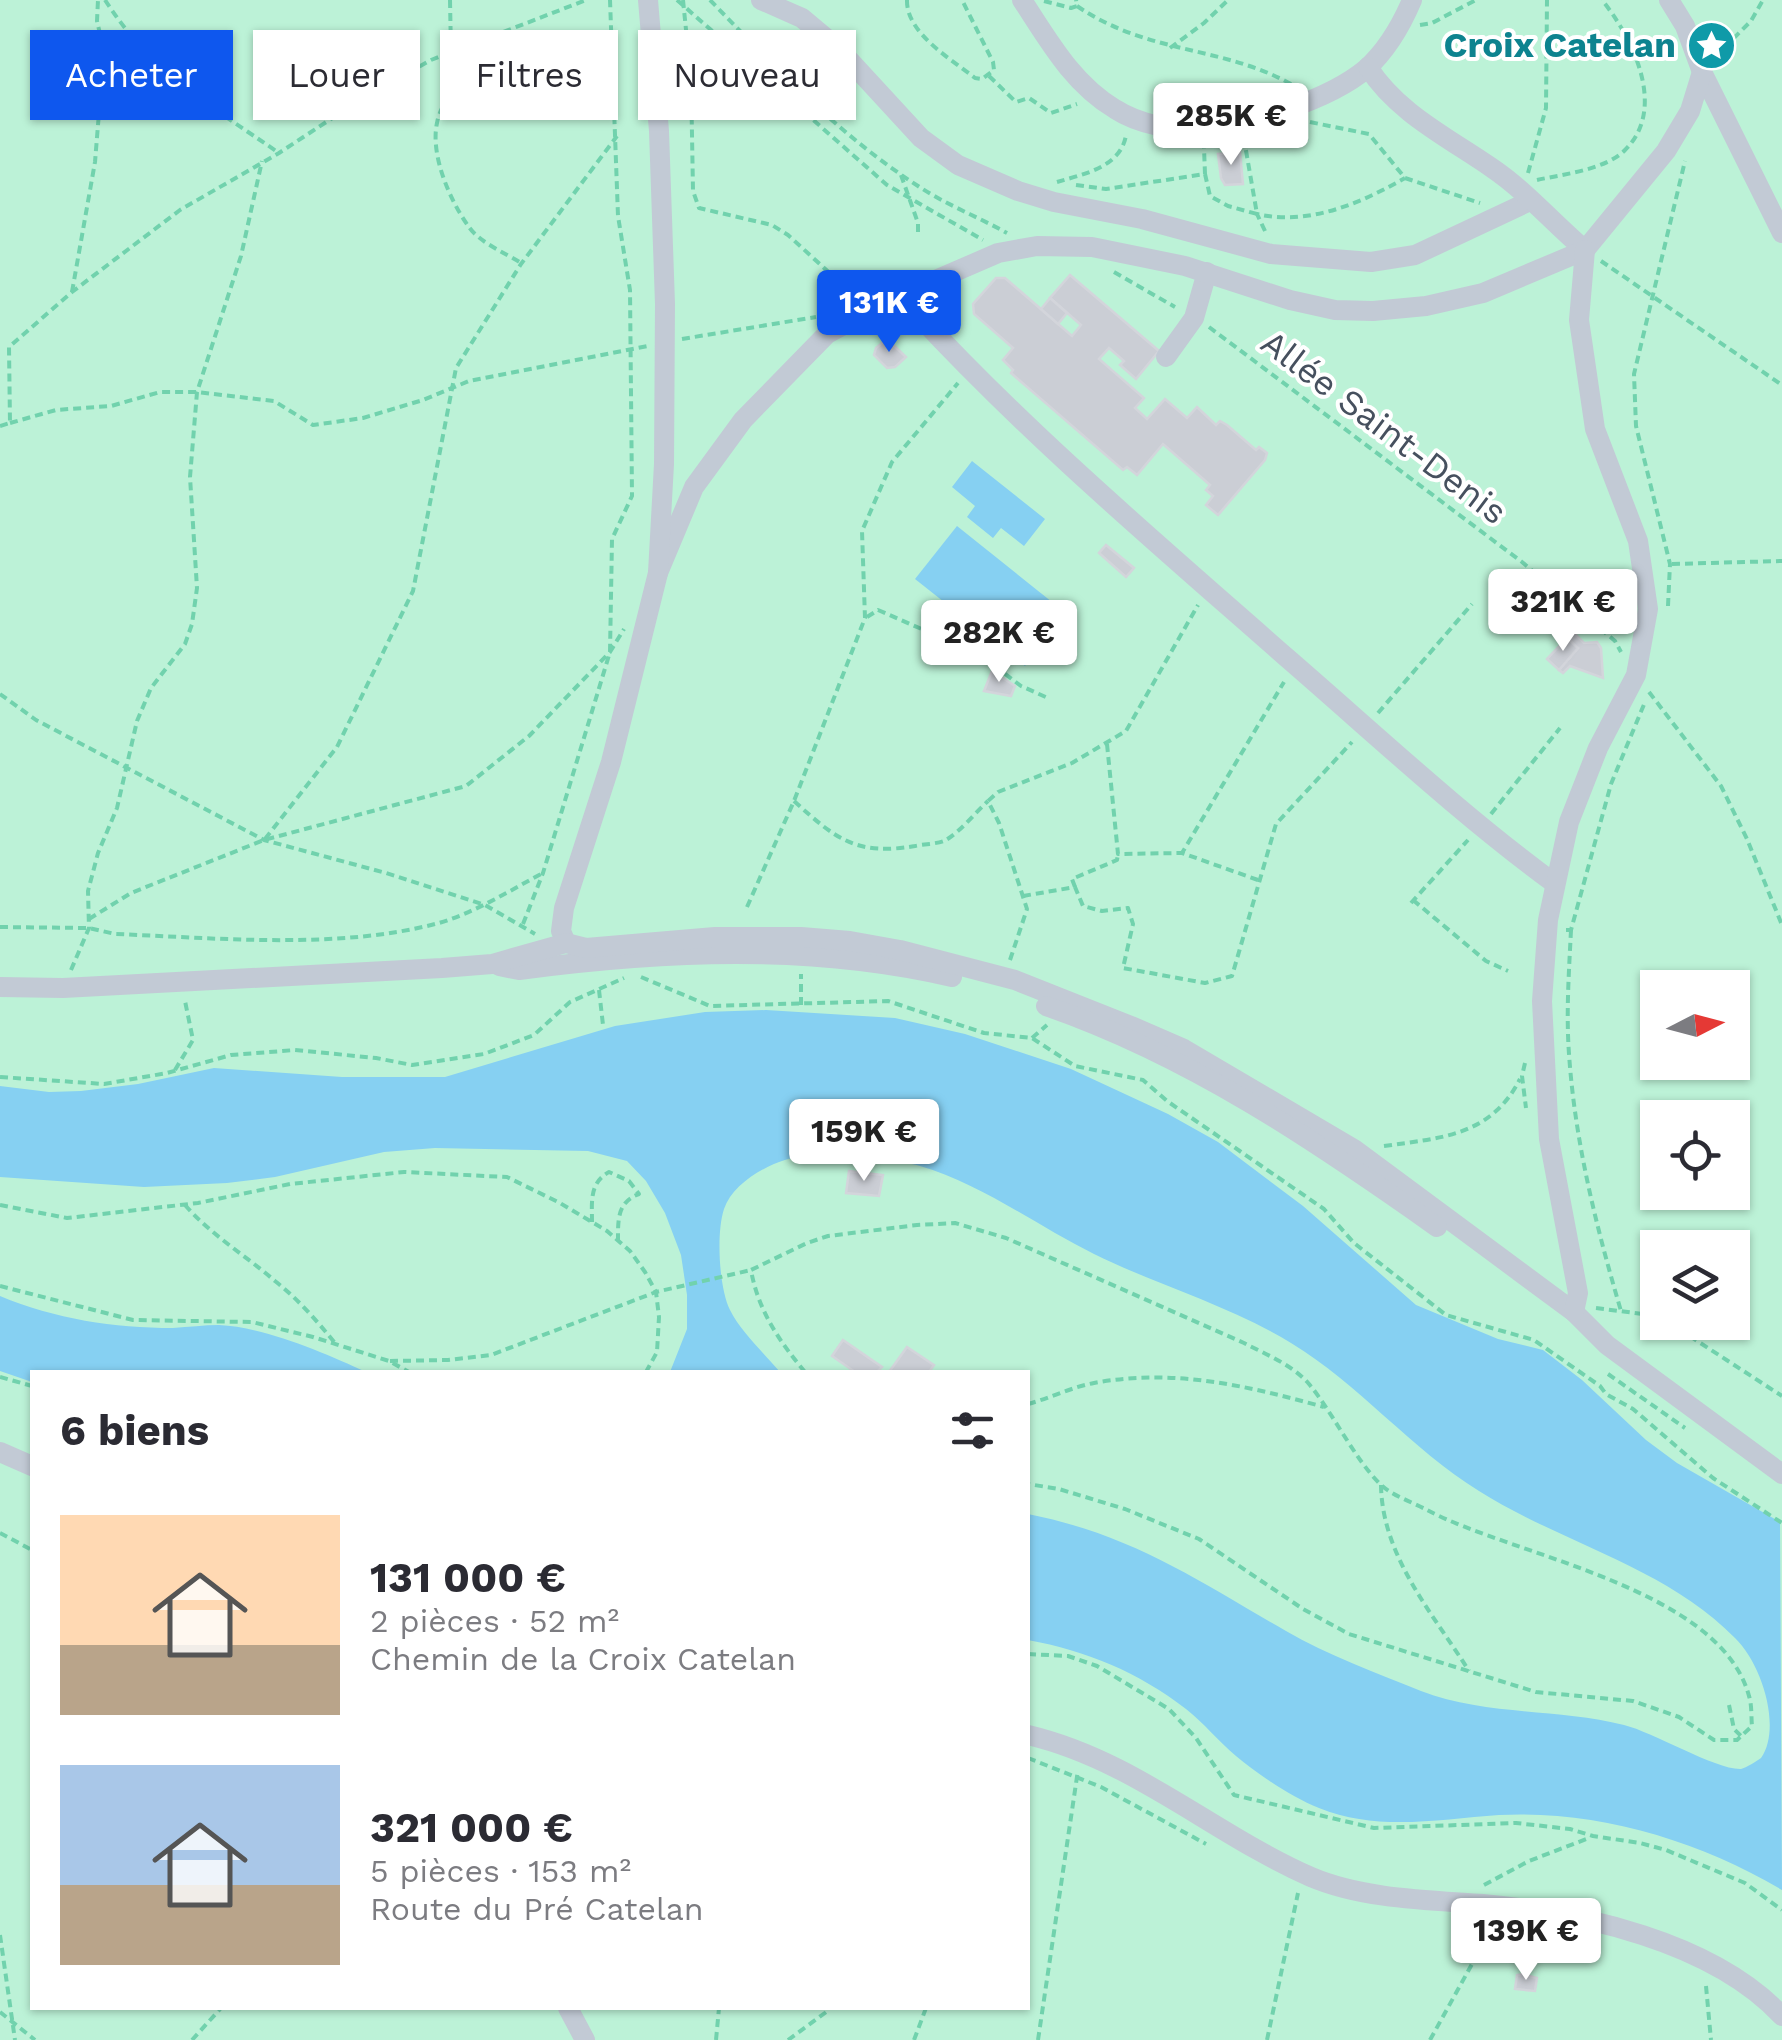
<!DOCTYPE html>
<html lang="fr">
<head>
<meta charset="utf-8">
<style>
	:root { --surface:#fff; --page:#f2f2f3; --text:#2b2b33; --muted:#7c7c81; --accent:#0e57ee }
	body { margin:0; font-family:"Work Sans",sans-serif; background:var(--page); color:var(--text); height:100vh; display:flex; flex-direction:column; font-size:38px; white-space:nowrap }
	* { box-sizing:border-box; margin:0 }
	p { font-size:32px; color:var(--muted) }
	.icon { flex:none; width:55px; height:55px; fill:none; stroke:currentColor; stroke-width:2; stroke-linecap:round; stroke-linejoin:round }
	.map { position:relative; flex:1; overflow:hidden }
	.panel { position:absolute; left:30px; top:1370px; width:1000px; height:640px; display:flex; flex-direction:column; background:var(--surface); border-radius:0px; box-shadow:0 2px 8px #0004 }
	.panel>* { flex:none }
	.hud { position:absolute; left:30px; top:30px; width:1000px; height:90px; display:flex; gap:20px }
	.needle { width:65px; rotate:84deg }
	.buttons { position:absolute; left:1640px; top:970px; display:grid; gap:20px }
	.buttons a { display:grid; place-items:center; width:110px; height:110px; border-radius:0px; background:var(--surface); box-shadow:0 2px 8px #0004; font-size:50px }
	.price { position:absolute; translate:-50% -85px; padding:0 22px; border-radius:10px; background:#fff; color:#222; font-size:32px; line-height:65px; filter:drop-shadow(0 2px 5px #0008) }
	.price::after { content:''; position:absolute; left:50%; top:60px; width:30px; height:22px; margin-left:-15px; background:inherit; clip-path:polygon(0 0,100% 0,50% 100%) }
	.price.active { background:var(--accent); color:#fff }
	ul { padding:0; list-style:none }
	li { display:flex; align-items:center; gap:30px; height:250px; padding:0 30px }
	li span { display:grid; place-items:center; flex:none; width:280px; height:200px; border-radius:0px; color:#555 }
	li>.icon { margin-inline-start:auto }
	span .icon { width:120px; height:120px; fill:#fffc; stroke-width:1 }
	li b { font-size:42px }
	h2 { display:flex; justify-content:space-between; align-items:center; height:120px; padding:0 30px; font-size:42px }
	.tag { padding:0 35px; border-radius:0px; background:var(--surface); box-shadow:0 2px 8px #0004; font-size:35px; line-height:90px }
	.tag.active { background:var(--accent); color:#fff }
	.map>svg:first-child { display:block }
	.green { fill:#bcf2d7; fill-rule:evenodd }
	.water { fill:#86d0f2 }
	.building { fill:#cbced5; stroke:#d3d5db; stroke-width:2.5 }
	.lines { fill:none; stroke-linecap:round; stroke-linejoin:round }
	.path { stroke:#71d2ad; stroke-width:4; stroke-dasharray:8 5; stroke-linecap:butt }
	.minor { stroke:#c2cad5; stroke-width:20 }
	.labels { text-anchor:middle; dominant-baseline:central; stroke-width:8; stroke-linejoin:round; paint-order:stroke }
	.culture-label { font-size:35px; font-weight:bold; fill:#0d838f; stroke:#fff; text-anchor:end }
	.street-label { font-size:35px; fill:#46505e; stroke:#fff }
</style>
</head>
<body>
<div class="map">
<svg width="1782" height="2040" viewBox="0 0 1782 2040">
	<rect width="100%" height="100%" fill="#f2f0ef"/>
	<path class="green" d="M 0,0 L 1782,0 L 1782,2040 L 0,2040 ZM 1658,988 L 1732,988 L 1732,1062 L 1658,1062 ZM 1658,1118 L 1732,1118 L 1732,1192 L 1658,1192 ZM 1658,1248 L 1732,1248 L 1732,1322 L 1658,1322 ZM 32,1372 L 1028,1372 L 1028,2008 L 32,2008 Z"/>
	<g class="water">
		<path d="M 972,461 L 1045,519 L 1024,546 L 1001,528 L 993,538 L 967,517 L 975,506 L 952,487 Z"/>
		<path d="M 957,526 L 1067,614 L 1025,666 L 915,579 Z"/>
		<path d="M 766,1010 L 895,1018 L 965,1034 L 1071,1069 L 1168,1114 L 1218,1142 L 1303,1206 L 1416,1305 L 1498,1339 L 1543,1350 L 1582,1380 L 1646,1440 L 1677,1463 L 1780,1522 L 1782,1890 C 1698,1840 1597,1810 1499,1815 C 1439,1819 1378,1832 1319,1808 C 1291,1797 1259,1775 1236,1756 C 1218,1741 1204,1723 1186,1709 C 1138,1672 1087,1651 1028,1640 L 1028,1514 C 1133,1535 1195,1579 1286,1631 C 1327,1655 1377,1673 1421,1691 C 1486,1716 1557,1708 1624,1725 C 1653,1732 1716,1770 1741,1769 C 1746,1768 1757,1761 1761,1758 C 1782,1728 1762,1664 1735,1638 C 1664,1566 1563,1544 1479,1491 C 1411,1449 1359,1384 1291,1343 C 1229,1305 1159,1286 1094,1254 C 1037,1226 982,1184 920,1166 C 895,1159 833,1153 807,1155 C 777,1158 734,1180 724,1209 C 716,1233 719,1288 730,1310 C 741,1332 764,1353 780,1372 L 670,1372 L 687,1329 L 687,1295 L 681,1255 L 665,1213 L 646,1181 L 627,1161 L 588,1151 L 435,1148 L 384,1152 L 275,1177 L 227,1183 L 144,1187 L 0,1177 L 0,1086 L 49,1092 L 81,1091 L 138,1084 L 214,1068 L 342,1077 L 445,1077 L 615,1026 L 705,1012 Z"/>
		<path d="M 0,1296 C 55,1319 114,1328 173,1328 C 189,1327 204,1325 219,1325 C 264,1327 325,1353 366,1372 L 32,1372 L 32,1382 L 0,1371 Z"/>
	</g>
	<g class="building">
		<path d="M 1240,152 L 1243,184 L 1225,185 L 1221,178 L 1218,154 Z"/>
		<path d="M 1070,275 L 1159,351 L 1136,379 L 1120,365 L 1124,361 L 1109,348 L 1099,359 L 1144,398 L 1135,408 L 1147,419 L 1165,399 L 1187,418 L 1197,407 L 1216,425 L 1220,421 L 1227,425 L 1256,450 L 1259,447 L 1267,453 L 1265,460 L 1218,515 L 1206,505 L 1213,496 L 1206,490 L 1210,485 L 1163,444 L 1137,475 L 1127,467 L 1123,470 L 1011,373 L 1013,370 L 1003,360 L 1013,348 L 974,314 L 973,304 L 996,278 L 1005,278 L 1072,336 L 1081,325 L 1050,298 Z"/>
		<path d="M 1050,298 L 1067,313 L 1058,324 L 1041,309 Z"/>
		<path d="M 887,339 L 906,357 L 895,367 L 887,368 L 874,355 L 876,348 Z"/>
		<path d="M 1106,545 L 1134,568 L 1126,577 L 1099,553 Z"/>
		<path d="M 1572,631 L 1584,643 L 1597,642 L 1601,648 L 1603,678 L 1570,666 L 1563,673 L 1559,670 L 1578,648 L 1567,638 Z"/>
		<path d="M 1567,638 L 1578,648 L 1559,670 L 1547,659 Z"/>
		<path d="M 992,671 L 1015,686 L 1011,696 L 984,691 Z"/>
		<path d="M 849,1171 L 883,1175 L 879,1196 L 846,1193 Z"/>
		<path d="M 843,1340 L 882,1367 L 877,1372 L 855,1372 L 832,1356 Z"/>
		<path d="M 907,1347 L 934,1365 L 929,1372 L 889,1372 Z"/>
		<path d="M 1522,1974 L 1537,1978 L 1535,1991 L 1515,1989 L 1517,1975 Z"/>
	</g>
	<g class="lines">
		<g class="path">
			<path d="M 105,0 C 153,74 208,104 279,153"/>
			<path d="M 450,0 L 451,52 L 461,57 C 464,80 441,100 437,123 C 430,155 450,201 469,227 C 479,242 505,253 521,263"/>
			<path d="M 677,0 L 887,185 L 983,240"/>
			<path d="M 683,0 L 691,79 L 693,191 L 699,208 L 772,225 L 788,235 L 856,297"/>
			<path d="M 710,0 C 774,66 840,136 918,186 C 945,204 978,217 1007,233"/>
			<path d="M 907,0 C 906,33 951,59 975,78 L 982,79 L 994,70 L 993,62 L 962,0"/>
			<path d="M 1044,1 L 1071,8 L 1077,6 L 1076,0"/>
			<path d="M 1077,6 C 1148,55 1228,46 1296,87"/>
			<path d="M 1420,25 L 1432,23 L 1476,0"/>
			<path d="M 1170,48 L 1204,23 L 1228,0"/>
			<path d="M 1715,57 L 1751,21 L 1763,0"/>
			<path d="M 989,76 L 1016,102 L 1029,98 L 1051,113 L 1077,104"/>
			<path d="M 1310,122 L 1369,134 L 1405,178 L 1480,203"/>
			<path d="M 1528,173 L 1546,108 L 1547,0"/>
			<path d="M 1205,174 L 1210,196 L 1228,206 L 1257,214 L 1244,139"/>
			<path d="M 901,175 L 918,223 L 918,233"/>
			<path d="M 1537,180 C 1564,174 1605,170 1625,150 C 1668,108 1632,37 1602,0"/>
			<path d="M 1057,182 C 1084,174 1121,167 1126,135"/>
			<path d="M 1076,185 L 1106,189 L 1205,174 L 1204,148"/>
			<path d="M 1265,231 L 1257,214 C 1309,226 1361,203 1405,178"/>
			<path d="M 1601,261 L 1782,385"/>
			<path d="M 1114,272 L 1175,307"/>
			<path d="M 72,292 L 95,162 L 104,51 L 97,21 L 98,0"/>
			<path d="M 1209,327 L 1522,562 L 1615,641 L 1621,652"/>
			<path d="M 682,339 L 816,317"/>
			<path d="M 10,423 L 56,410 L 111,406 L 160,392 L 197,392 L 274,401 L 313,425 L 363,418 L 423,400 L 469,381 L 648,346"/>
			<path d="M 0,426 L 10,423 L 9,347 L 72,292 L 180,210 L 279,153 L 366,96 L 431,60 L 586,0"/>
			<path d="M 1672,564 L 1782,561"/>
			<path d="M 1668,606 L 1670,564 L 1636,426 L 1634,374 L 1685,161"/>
			<path d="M 867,617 L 878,610 L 979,654 L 1021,686 L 1048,698"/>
			<path d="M 1649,692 L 1721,786 L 1747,839 L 1782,925"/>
			<path d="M 0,694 L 36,720 L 264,840 L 386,873 L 485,905 L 535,934"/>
			<path d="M 1378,713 L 1472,604"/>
			<path d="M 1107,744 L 1118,854 L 1182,853"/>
			<path d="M 794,801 C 836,839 856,856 915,846 C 924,844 938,844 946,840 C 961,831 975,813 988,801"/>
			<path d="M 1491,814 L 1560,728"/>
			<path d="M 265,839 L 337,747 L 413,591 L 456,368 L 521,264 L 617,136"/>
			<path d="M 1258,880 L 1182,853 L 1284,682"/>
			<path d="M 1075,887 L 1072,879 L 1117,860 L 1118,854"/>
			<path d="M 1023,896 L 1075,887 L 1083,906 L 1102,911 L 1128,908 L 1133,924 L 1123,968 L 1205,983 L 1232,976 L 1276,824 L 1352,742"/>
			<path d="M 1413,900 L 1486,961 L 1508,971"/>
			<path d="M 1411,903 L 1468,840"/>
			<path d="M 747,907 L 794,801 L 865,618 L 862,531 L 892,462 L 958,383"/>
			<path d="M 89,919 L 131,893 L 264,840 L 466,786 L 529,736 L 610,652 L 624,629"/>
			<path d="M 523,924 L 543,873 L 610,652 L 612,539 L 632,496 L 630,290 L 618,216 L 610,0"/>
			<path d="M 0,927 L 89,928 L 115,934 C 219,938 338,950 439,923 C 476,912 509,891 543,873"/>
			<path d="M 1566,930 L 1571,930 L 1611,784 L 1645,702"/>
			<path d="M 1571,930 C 1569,971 1566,1013 1569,1054 C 1575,1142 1596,1226 1621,1311"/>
			<path d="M 1010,960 L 1027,909 L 999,823 L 988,801 L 998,792 L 1072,763 L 1126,731 L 1198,605"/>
			<path d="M 71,970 L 89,928 L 88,891 L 98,853 L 117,808 L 137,721 L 151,688 L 185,644 L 192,624 L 197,588 L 190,477 L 197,392 L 241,256 L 262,161"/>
			<path d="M 641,977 L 710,1006 L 888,1001 L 984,1033 L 1032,1038 L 1075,1066 L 1143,1080 L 1167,1101 L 1324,1209 L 1354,1243 L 1446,1315 L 1534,1340 L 1600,1386 L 1606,1394 L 1633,1409 L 1713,1478 L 1782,1523"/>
			<path d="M 599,990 L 603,1025"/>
			<path d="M 801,1005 L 801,974"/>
			<path d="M 1032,1038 L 1047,1025"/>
			<path d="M 1525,1063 L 1522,1076 L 1526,1108"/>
			<path d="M 175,1070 L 193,1040 L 185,1001"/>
			<path d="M 0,1077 L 104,1084 L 167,1073 L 231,1055 L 295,1050 L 376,1058 L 412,1065 L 484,1054 L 534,1035 L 570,1002 L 624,978"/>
			<path d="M 1384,1146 C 1441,1138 1491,1136 1520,1079"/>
			<path d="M 0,1205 L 67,1218 L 198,1203 L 290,1184 L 404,1172 L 507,1177 L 560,1203 L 607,1231 L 630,1251 L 645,1272 L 656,1292 L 659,1317 L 657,1352 L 646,1372"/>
			<path d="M 185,1205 C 211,1235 245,1255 275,1281 C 298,1299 317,1321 335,1343"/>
			<path d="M 592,1222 C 592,1202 589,1183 609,1172 L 629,1181 L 639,1194 C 617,1202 618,1220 618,1241"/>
			<path d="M 0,1286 L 133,1320 L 252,1322 L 313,1337 L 389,1361 L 409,1372"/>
			<path d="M 1596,1308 L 1658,1316"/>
			<path d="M 1668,1322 L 1782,1396"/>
			<path d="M 390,1361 L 448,1360 L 491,1355 L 656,1292 L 751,1270"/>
			<path d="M 805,1372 C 779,1341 758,1310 751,1270 L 807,1243 L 828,1236 L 917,1225 L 955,1223 L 1006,1238 L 1244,1343 C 1265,1354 1293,1365 1309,1384 C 1333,1413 1354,1458 1380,1484 C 1391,1495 1412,1502 1427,1510 C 1514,1556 1720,1588 1749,1696 C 1752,1705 1751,1716 1752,1726 L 1737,1740 L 1714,1740 L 1679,1717 L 1633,1701 L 1536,1692 L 1349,1634 L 1303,1609 L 1199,1539 L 1125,1509 L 1059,1489 L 1028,1484"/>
			<path d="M 1608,1374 L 1685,1428"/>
			<path d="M 0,1377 L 32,1386"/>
			<path d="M 1028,1404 C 1050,1398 1072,1387 1094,1383 C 1174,1368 1248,1386 1324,1407"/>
			<path d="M 1381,1485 C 1382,1557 1434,1615 1469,1671"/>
			<path d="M 0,1533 L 32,1550"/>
			<path d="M 1028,1654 L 1068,1656 L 1097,1666 L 1169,1709 L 1196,1738 L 1234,1795 L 1374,1828 L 1516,1823 L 1570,1829 L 1593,1836 L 1640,1843 L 1666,1850 L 1745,1883 L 1782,1910"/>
			<path d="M 1729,1705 L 1734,1729 L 1741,1736"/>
			<path d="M 1028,1758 L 1101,1787 L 1206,1844"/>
			<path d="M 1484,1885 L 1529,1861 L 1589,1838"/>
			<path d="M 0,1935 L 15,2040"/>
			<path d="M 1706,1986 L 1711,2040"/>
			<path d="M 0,2012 L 35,2040"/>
			<path d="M 192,2040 L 221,2008"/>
			<path d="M 716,2040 L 719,2008"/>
			<path d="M 788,2040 L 829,2010"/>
			<path d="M 914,2040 L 926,2008"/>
			<path d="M 1038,2040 L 1078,1770"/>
			<path d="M 1267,2040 L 1298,1893"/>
			<path d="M 1430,2040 L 1477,1955 L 1502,1932"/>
		</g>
		<g class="minor">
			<path d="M 761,0 L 802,18 L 839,49 L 921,138 L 958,165 L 1018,191 L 1054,202 L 1142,219 L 1271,254 L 1371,262 L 1415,255 L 1530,201"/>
			<path d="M 1022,0 C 1049,41 1072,83 1115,109 C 1138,124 1176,132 1203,129 C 1251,124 1329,100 1366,69 C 1387,50 1401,26 1412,0"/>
			<path d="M 1669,0 L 1685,26 L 1702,72 L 1782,233"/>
			<path d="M 1368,67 C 1397,113 1449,138 1492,168 C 1526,191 1554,224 1585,250"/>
			<path d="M 894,298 L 917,314 C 1031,437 1160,546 1286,657 C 1374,733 1460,814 1554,883"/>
			<path d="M 1166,357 L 1194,318 L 1207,272"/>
			<path d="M 658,573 L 694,487 L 743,420 L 827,334 L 894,298 L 998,253 L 1037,246 L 1092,247 L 1185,266 L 1290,300 L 1335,310 L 1373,311 L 1426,306 L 1483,293 L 1585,250 L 1666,151 L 1690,111 L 1702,72"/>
			<path d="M 566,943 L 561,931 L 564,908 L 611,762 L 658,573 L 664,464 L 665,304 L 659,131 L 648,0"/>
			<path d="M 499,966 L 519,970 C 663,951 809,944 952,977"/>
			<path d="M 0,987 L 63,988 L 442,968 L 492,964 L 566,943 L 586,948 L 715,937 L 801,937 L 850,941 L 900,950 L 1015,980 L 1131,1026 L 1184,1049 L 1354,1149 L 1574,1312 L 1607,1345 L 1782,1474"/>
			<path d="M 1046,1006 C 1190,1056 1314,1140 1437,1227"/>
			<path d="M 1574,1312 L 1578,1293 L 1549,1139 L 1542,1001 L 1548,920 L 1569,822 L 1598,748 L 1636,675 L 1648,609 L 1638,541 L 1595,429 L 1579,320 L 1585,250"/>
			<path d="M 0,1452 L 32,1466"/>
			<path d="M 1028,1735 C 1134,1760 1213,1834 1311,1877 C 1363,1899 1427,1900 1483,1904 C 1581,1913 1712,1941 1782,2016"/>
			<path d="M 568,2008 L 585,2040"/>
		</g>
	</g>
	<defs>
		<symbol id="sight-disc" viewBox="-11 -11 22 22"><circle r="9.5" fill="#0f9aa8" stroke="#fff"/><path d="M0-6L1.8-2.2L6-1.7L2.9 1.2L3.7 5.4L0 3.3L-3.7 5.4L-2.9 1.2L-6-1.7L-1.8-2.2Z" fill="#fff"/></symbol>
	</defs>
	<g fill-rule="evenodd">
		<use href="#sight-disc" x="1684" y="18" width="55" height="55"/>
	</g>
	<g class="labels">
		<g class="culture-label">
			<text x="1676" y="45">Croix Catelan</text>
		</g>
		<g class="street-label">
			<text transform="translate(1384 427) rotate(37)">Allée Saint-Denis</text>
		</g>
	</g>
</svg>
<div class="buttons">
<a><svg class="needle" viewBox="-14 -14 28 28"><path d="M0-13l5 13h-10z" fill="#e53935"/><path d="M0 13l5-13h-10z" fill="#7c7c81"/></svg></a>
<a><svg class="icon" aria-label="locate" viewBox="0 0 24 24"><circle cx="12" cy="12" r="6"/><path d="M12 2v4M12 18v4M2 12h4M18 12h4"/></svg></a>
<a><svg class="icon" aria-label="layers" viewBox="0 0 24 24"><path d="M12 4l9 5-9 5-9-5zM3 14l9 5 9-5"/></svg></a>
</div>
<b class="price" style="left:1231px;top:168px">285K €</b>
<b class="price active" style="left:889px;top:355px">131K €</b>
<b class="price" style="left:1563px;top:654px">321K €</b>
<b class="price" style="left:999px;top:685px">282K €</b>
<b class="price" style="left:864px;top:1184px">159K €</b>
<b class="price" style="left:1526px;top:1983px">139K €</b>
<div class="hud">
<a class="tag active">Acheter</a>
<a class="tag">Louer</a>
<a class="tag">Filtres</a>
<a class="tag">Nouveau</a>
</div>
<section class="panel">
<h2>6 biens<svg class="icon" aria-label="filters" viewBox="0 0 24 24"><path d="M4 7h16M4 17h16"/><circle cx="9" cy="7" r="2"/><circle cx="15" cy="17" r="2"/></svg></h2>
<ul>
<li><span style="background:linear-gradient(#ffd9b3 65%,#b9a48a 0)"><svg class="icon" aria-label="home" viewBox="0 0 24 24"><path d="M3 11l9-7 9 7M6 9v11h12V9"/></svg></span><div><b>131 000 €</b><p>2 pièces · 52 m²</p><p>Chemin de la Croix Catelan</p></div></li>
<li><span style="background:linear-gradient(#a9c7e8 60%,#b9a48a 0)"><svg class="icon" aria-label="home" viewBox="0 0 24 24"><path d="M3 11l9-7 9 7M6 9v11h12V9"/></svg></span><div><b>321 000 €</b><p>5 pièces · 153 m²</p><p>Route du Pré Catelan</p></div></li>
</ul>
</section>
</div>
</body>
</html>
